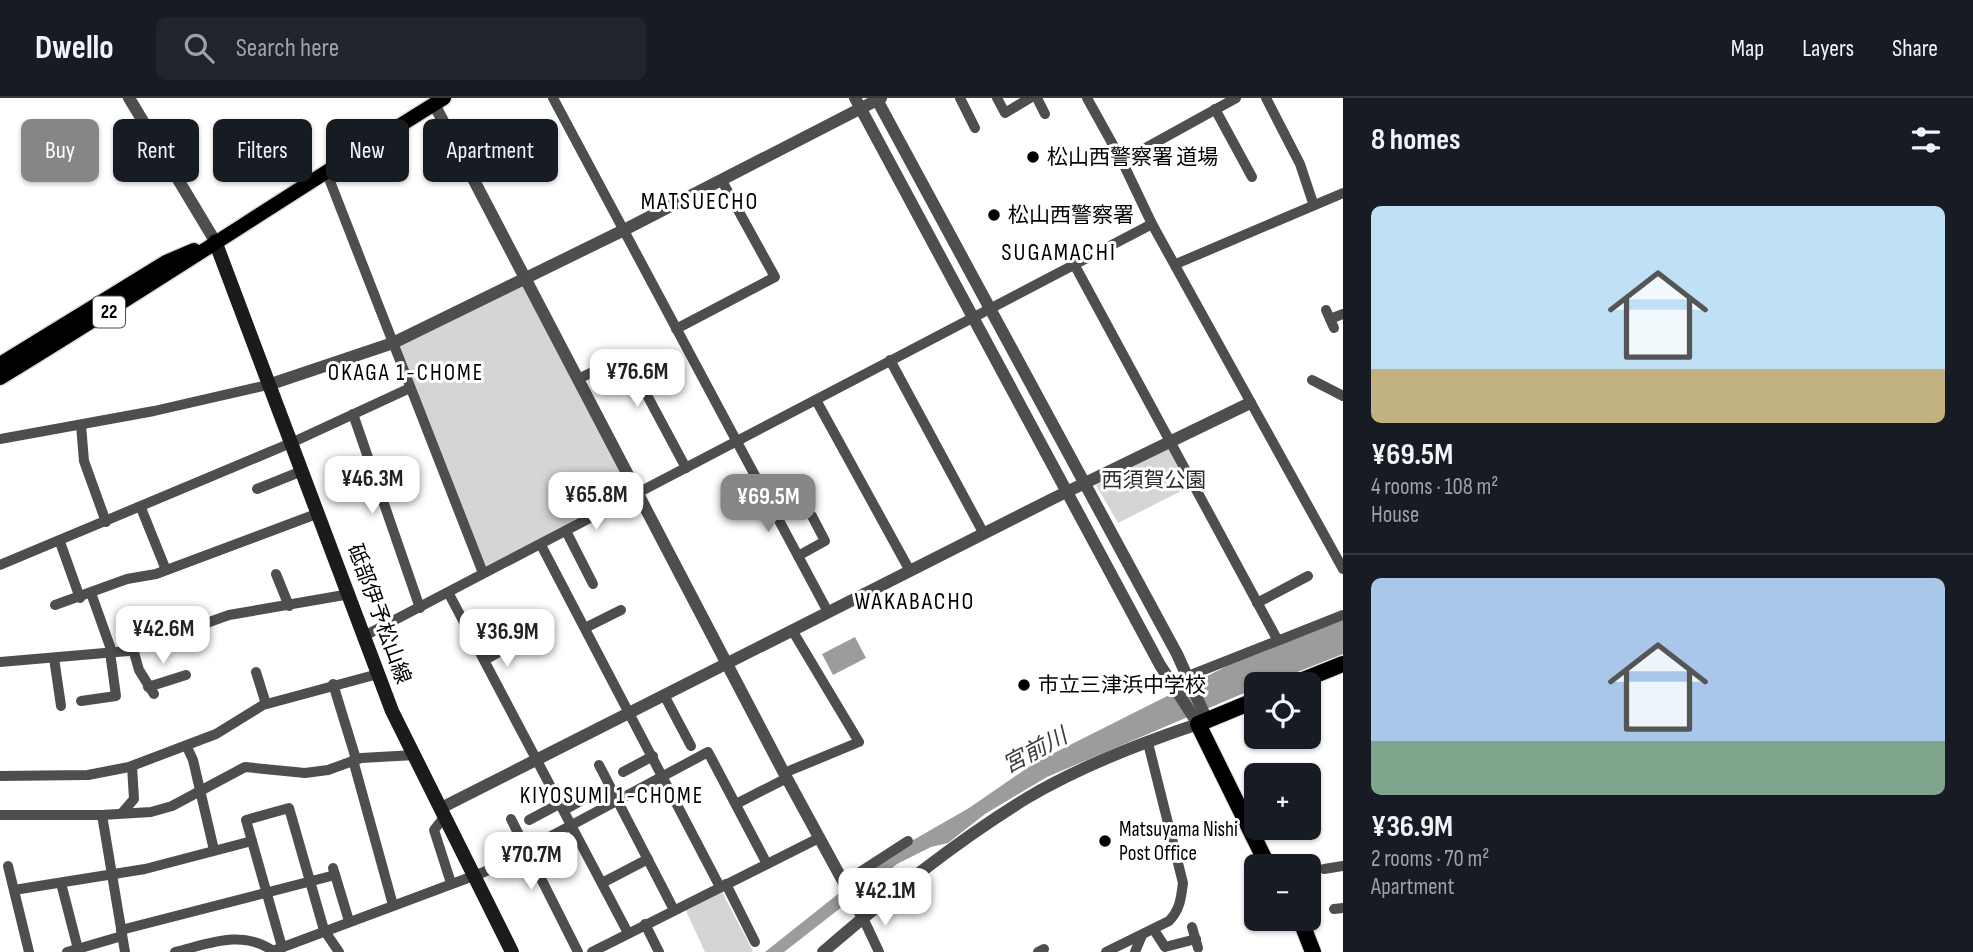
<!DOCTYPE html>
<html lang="en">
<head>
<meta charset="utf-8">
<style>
	:root { --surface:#171b24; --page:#20242c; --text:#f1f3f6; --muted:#9ea1a6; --line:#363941; --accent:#858687 }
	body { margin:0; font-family:"Sofia Sans Condensed","Noto Sans JP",sans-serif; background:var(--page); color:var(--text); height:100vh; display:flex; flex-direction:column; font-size:26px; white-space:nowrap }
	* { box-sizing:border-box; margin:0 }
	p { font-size:23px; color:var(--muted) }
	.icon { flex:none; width:38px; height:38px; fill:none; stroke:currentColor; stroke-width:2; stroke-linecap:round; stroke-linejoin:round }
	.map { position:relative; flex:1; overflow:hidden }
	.drawer { display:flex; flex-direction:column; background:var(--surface); width:630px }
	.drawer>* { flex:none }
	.banner { position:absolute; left:21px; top:21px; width:665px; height:63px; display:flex; gap:14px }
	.fabs { position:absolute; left:1244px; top:574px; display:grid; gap:14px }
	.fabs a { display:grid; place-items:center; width:77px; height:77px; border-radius:10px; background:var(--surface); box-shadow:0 2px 5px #0004; font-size:35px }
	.price { position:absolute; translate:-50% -60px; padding:0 16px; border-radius:14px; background:#fff; color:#222; font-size:23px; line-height:46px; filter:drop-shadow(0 2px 4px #0008) }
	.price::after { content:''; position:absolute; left:50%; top:42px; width:21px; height:16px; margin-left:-10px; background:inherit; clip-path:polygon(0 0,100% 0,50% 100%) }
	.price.on { background:var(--accent); color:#fff }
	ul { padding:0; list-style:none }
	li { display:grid; align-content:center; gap:14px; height:371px; padding:0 28px }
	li+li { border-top:2px solid var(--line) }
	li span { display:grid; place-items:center; height:217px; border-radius:10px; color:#555 }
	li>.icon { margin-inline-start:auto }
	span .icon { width:126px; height:126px; fill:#fffc; stroke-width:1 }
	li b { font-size:30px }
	h2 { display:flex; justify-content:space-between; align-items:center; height:84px; padding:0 28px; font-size:30px }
	.tag { padding:0 24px; border-radius:10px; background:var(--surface); box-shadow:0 2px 5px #0004; font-size:24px; line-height:63px }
	.tag.on { background:var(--accent); color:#fff }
	header { display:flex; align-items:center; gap:42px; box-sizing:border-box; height:98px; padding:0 35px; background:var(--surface); border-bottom:2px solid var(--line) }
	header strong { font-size:33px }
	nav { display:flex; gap:38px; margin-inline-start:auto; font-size:24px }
	.search { width:490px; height:63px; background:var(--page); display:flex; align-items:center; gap:18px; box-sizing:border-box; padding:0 24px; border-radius:10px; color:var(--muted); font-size:26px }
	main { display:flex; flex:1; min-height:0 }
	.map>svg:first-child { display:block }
	.green { fill:#d5d5d5 }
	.water { fill:#9c9c9c }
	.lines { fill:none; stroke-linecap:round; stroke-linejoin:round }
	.primary-casing { stroke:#dbdbdb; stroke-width:17 }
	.trunk-casing { stroke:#dbdbdb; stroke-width:18 }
	.minor { stroke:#4e4e4e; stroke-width:10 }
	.tertiary { stroke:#4e4e4e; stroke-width:12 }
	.secondary { stroke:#1b1b1b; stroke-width:14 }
	.primary { stroke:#000; stroke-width:14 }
	.trunk { stroke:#000; stroke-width:16 }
	.poi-dot { fill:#000; stroke:#fff; stroke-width:2.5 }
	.labels { text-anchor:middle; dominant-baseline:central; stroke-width:6; stroke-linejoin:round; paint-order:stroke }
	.shield { fill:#fff; stroke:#4c4c4c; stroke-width:2 }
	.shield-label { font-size:19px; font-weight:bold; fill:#000 }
	.poi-label { font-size:21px; fill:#000; stroke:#fff; text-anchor:start }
	.park-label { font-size:21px; fill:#2c2c2c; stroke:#fff }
	.street-label { font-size:21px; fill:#000; stroke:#fff }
	.neighbourhood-label { font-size:23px; letter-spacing:2px; fill:#000; stroke:#fff }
	.water-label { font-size:23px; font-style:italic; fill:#3d3d3d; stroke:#fff }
	.quarter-label { font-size:24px; letter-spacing:2px; fill:#000; stroke:#fff }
</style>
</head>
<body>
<header>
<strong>Dwello</strong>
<div class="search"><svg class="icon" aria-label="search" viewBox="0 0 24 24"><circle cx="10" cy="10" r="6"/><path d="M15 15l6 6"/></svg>Search here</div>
<nav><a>Map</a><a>Layers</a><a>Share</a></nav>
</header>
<main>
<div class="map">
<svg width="1343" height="854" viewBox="0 0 1343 854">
	<rect width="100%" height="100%" fill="#fff"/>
	<g class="green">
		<path d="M 524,185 L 632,393 L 484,471 L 397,247 Z"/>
		<path d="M 1169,347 L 1191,388 L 1118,425 L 1096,387 Z"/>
		<path d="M 722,794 L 753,853 L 751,854 L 705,854 L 686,813 Z"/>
	</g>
	<g class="water">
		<path d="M 1343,522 L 1343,556 L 1267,586 L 1256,586 L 1256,590 L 1047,679 L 985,716 L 948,745 L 931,749 L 897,766 L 784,854 L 765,854 L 887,757 L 969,710 L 1036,664 L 1229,567 Z"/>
		<path d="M 855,539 L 866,560 L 833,577 L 822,556 Z"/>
	</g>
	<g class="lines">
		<defs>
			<g id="primary">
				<path d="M 0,266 L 166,164 L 194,152"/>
				<path d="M 0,280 C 150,189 295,92 444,0"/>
			</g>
			<g id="trunk">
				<path d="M 1293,586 L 1343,566"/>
				<path d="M 1256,602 L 1198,626 L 1268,768"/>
				<path d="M 1300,821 L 1313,854"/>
			</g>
		</defs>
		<use href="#primary" class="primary-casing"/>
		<use href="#trunk" class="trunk-casing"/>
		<g class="minor">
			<path d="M 553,0 L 828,514"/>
			<path d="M 960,0 L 975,30"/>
			<path d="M 997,0 L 1005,15 L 1030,0"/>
			<path d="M 1037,0 L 1045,16"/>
			<path d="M 1087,0 L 1122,63 L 1152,126 L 1343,471"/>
			<path d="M 1266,0 L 1300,66 L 1313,105"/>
			<path d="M 1215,11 L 1252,79"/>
			<path d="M 1122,63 L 1236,0"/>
			<path d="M 326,73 L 483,475"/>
			<path d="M 1074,166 L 1277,541"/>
			<path d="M 1176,166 L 1343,95"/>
			<path d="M 1326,212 L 1334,230"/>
			<path d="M 1330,221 L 1343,216"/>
			<path d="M 676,231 L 775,179 L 722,83"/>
			<path d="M 890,262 L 984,436"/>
			<path d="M 578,281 L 626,258 L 686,370"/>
			<path d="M 1312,282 L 1343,298"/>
			<path d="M 816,302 L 910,473"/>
			<path d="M 353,316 L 420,510"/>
			<path d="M 81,327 L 84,363 L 106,424"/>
			<path d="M 0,341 L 154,313 L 268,287"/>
			<path d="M 257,391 L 302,373"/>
			<path d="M 141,410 L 166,472"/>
			<path d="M 566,433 L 593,486"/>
			<path d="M 60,444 L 80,500"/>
			<path d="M 541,447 L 720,789"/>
			<path d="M 798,458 L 825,443 L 812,418"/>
			<path d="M 0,467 L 291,345 L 410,290"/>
			<path d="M 276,476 L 289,508"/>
			<path d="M 91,495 L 112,554"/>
			<path d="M 449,496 L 628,835"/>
			<path d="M 1257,505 L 1308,478"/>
			<path d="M 55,507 L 127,481 L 156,476 L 319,415"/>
			<path d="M 585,530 L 621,512"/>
			<path d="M 366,537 L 1152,126"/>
			<path d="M 133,551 L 139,572 L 154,596"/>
			<path d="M 54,560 L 61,608"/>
			<path d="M 485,562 L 522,541"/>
			<path d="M 0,564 L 128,553 L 229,517 L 350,496"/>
			<path d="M 256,574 L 266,606"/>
			<path d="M 1173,584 L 1343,517"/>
			<path d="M 333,586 L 356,661"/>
			<path d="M 148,589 L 186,577"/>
			<path d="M 664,597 L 691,648"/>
			<path d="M 81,603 L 116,598 L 110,554"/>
			<path d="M 187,649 L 193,662 L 214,752"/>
			<path d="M 353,662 L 393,807"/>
			<path d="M 599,667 L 674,812"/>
			<path d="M 623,674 L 653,658"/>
			<path d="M 784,675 L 859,644 L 792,532"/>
			<path d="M 0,678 L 88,677 L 129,669 L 216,636 L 263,607 L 378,576"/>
			<path d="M 736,706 L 787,680"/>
			<path d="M 564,712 L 595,695"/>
			<path d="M 122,715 L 134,701 L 132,668"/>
			<path d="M 0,717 L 102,717"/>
			<path d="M 445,718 L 434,732 L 451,785"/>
			<path d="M 511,721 L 578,854"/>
			<path d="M 529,722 L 561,705"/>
			<path d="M 8,768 L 29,854"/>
			<path d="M 333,770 L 349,823"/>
			<path d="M 1324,771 L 1343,768"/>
			<path d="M 61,785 L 78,851"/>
			<path d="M 602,785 L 648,761"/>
			<path d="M 843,785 L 908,743"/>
			<path d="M 726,786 L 755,844"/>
			<path d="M 14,792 L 145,771 L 252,743"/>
			<path d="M 1334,811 L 1343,810"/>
			<path d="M 863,820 L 879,854"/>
			<path d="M 645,826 L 659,854"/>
			<path d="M 1192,829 L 1198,850"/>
			<path d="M 121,832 L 335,777"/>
			<path d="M 1154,832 L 1165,849 L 1196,841"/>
			<path d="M 280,853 L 282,849 L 246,722 L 289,710 L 324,832 L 339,854"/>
			<path d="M 67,854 L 122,838"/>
			<path d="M 125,854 L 102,717 L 151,714 L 172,708 L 245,669 L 305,675 L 328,672 L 361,660 L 415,657"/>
			<path d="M 175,854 C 208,846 243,831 273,853"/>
			<path d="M 270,854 L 484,774 L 708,654 L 767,766"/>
			<path d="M 592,854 L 819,740"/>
			<path d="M 1038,854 L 1044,851"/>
			<path d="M 1106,854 L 1169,823 C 1180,812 1181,800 1183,785 L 1148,645"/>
			<path d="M 1135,854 L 1142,837"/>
		</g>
		<g class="tertiary">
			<path d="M 129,0 L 215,143"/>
			<path d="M 876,0 L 1177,556 L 1207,622"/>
			<path d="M 434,6 L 784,675 L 863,820"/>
			<path d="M 268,287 L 393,245 L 624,132 L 881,0"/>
			<path d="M 441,710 L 1052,401 L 1250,305"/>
			<path d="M 823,854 C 887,799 955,744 1027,700 C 1079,669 1141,645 1198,626 L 1160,567 L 855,0"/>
		</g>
		<path class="secondary" d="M 215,143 L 392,613 L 512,854"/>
		<use href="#primary" class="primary"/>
		<use href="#trunk" class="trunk"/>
	</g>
	<g class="poi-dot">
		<circle cx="1033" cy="59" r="7"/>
		<circle cx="994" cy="117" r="7"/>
		<circle cx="1024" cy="587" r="7"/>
		<circle cx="1105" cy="743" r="7"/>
	</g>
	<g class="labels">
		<rect class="shield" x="93" y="198.5" width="32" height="31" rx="5"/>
		<g class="shield-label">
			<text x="109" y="214">22</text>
		</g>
		<g class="poi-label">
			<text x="1047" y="59">松山西警察署 道場</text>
			<text x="1008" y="117">松山西警察署</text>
			<text x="1038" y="587">市立三津浜中学校</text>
			<text x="1119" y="731">Matsuyama Nishi<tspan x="1119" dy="24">Post Office</tspan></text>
		</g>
		<g class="park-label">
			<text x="1154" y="382">西須賀公園</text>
		</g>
		<g class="street-label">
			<text transform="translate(379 516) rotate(70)">砥部伊予松山線</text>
		</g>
		<g class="neighbourhood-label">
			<text x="406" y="275">OKAGA 1-CHOME</text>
			<text x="612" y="698">KIYOSUMI 1-CHOME</text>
		</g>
		<g class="water-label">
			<text transform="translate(1035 653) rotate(-28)">宮前川</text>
		</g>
		<g class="quarter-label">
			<text x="700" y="103">MATSUECHO</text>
			<text x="1059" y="154">SUGAMACHI</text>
			<text x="915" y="503">WAKABACHO</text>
		</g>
	</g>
</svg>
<div class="fabs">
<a><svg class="icon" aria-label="locate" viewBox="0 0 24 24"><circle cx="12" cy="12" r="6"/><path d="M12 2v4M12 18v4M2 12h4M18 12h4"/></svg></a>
<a>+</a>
<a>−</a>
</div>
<b class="price" style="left:637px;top:311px">¥76.6M</b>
<b class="price" style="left:372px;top:418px">¥46.3M</b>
<b class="price" style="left:596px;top:434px">¥65.8M</b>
<b class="price on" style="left:768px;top:436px">¥69.5M</b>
<b class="price" style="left:163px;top:568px">¥42.6M</b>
<b class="price" style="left:507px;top:571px">¥36.9M</b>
<b class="price" style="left:531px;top:794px">¥70.7M</b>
<b class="price" style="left:885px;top:830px">¥42.1M</b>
<div class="banner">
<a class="tag on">Buy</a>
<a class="tag">Rent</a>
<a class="tag">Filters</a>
<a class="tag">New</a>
<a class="tag">Apartment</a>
</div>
</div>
<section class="drawer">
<h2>8 homes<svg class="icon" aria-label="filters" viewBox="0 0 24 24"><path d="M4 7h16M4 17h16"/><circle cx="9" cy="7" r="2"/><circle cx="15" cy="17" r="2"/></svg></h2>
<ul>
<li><span style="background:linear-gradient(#bfe0f5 75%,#c2b280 0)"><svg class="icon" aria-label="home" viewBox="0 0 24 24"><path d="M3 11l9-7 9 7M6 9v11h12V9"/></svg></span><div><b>¥69.5M</b><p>4 rooms · 108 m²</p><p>House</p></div></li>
<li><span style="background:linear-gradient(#a9c7e8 75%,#7fa58c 0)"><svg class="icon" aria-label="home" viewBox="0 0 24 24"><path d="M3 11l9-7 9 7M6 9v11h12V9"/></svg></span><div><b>¥36.9M</b><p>2 rooms · 70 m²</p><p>Apartment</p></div></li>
</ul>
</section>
</main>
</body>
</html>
